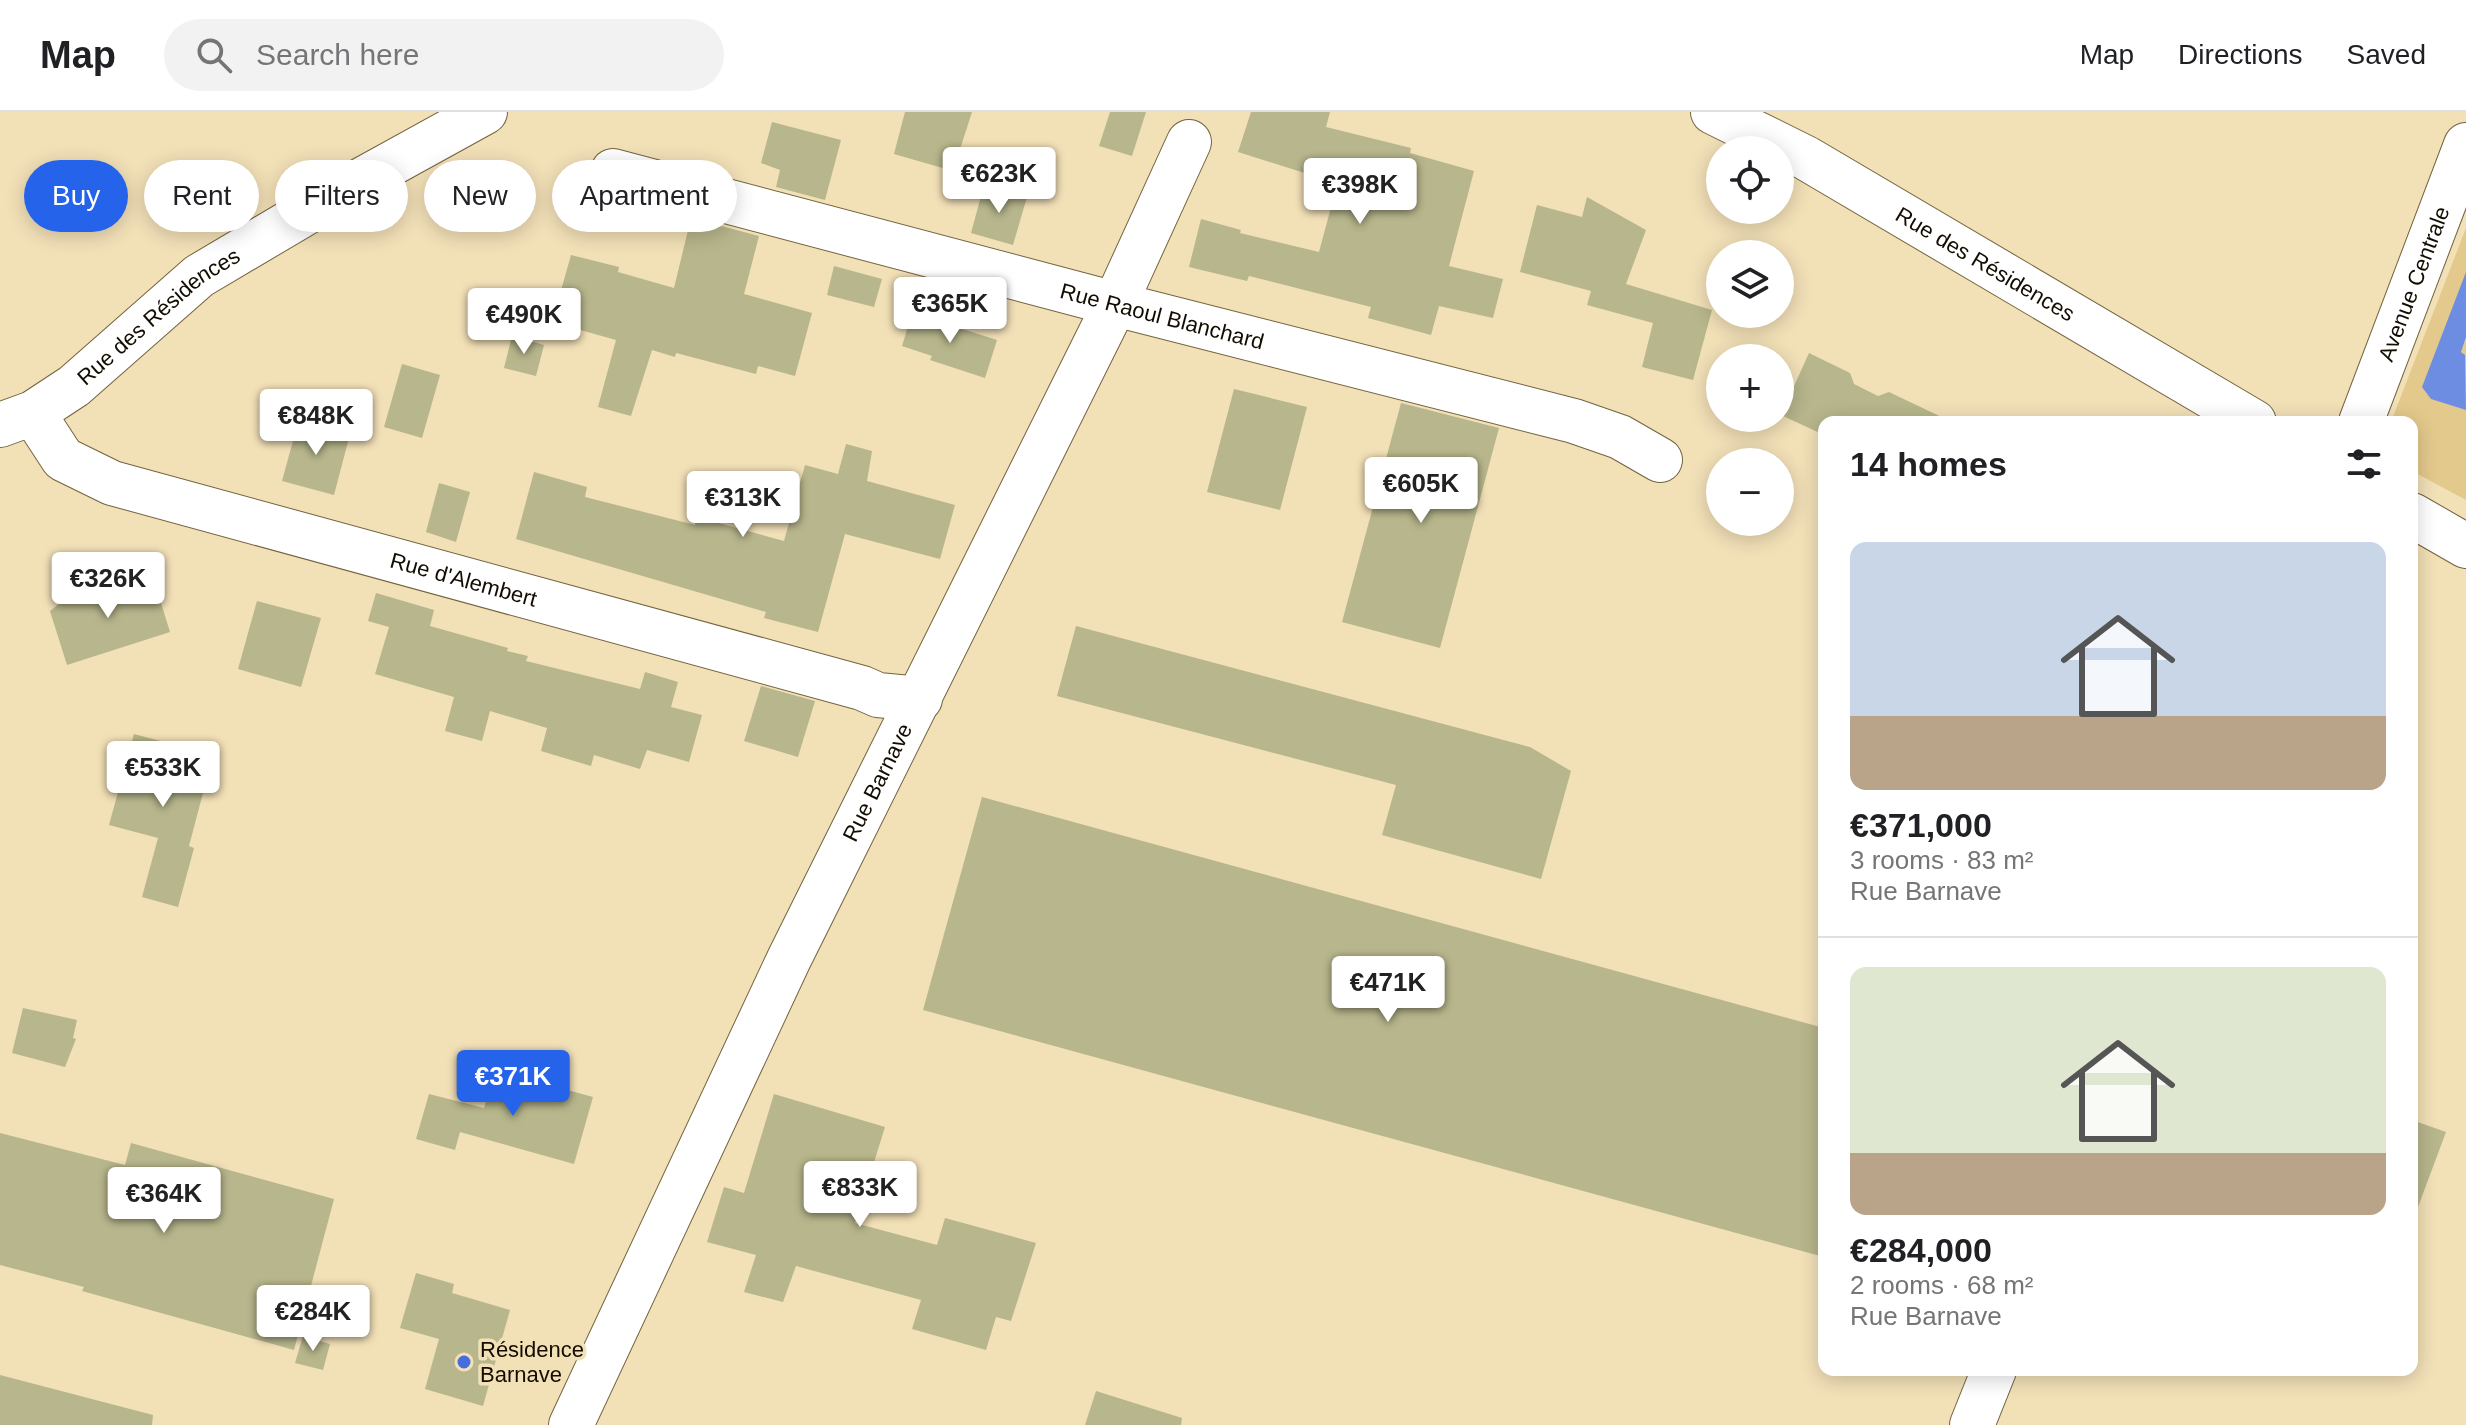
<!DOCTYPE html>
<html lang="en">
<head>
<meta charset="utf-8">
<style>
	:root { --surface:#fff; --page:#f2f2f2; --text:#202124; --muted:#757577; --line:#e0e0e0; --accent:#2563eb }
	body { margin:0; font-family:Arial,sans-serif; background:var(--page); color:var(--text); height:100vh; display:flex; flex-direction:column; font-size:30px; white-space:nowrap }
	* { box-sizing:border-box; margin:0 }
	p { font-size:26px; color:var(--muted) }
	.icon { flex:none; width:44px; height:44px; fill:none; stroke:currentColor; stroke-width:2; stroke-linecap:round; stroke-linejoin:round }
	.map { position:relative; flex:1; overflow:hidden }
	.details { position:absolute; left:1818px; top:304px; width:600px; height:960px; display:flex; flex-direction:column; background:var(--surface); border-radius:16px; box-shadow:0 4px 20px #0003 }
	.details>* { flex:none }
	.hud { position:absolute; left:24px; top:48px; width:760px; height:72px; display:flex; gap:16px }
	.tools { position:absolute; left:1706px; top:24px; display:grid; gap:16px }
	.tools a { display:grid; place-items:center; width:88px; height:88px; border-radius:50%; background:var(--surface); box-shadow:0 4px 20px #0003; font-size:40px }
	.price { position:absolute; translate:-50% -68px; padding:0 18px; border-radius:8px; background:#fff; color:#222; font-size:26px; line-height:52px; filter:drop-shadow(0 2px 4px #0008) }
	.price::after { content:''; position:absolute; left:50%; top:48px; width:24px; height:18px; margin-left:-12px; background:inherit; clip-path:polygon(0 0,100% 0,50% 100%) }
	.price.current { background:var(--accent); color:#fff }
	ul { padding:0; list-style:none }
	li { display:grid; align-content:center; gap:16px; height:424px; padding:0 32px }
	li+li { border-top:2px solid var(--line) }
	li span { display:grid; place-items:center; height:248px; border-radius:16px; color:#555 }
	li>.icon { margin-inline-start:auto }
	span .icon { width:144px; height:144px; fill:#fffc; stroke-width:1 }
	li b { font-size:34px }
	h2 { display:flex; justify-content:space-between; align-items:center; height:96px; padding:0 32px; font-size:34px }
	.pill { padding:0 28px; border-radius:36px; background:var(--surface); box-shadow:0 4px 20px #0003; font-size:28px; line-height:72px }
	.pill.current { background:var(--accent); color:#fff }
	header { display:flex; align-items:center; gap:48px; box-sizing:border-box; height:112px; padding:0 40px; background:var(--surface); border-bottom:2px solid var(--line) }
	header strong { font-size:38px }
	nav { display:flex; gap:44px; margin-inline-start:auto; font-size:28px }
	.search { width:560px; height:72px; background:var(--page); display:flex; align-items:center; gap:20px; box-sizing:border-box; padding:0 28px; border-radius:44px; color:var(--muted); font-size:30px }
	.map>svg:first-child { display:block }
	.green { fill:#e4c98c }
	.water { fill:#6d8de3 }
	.building { fill:#b7b68c }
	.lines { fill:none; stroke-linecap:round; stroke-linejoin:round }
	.minor-casing { stroke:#73633e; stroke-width:46 }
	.minor { stroke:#fff; stroke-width:44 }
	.poi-dot { fill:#476cde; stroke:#f2e0b7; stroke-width:3 }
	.labels { text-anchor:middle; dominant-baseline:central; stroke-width:7; stroke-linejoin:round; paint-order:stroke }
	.street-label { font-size:22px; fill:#130c01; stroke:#f2e0b7 }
	.poi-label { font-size:22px; fill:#130c01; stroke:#f2e0b7; text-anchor:start }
</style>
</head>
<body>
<header>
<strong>Map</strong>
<div class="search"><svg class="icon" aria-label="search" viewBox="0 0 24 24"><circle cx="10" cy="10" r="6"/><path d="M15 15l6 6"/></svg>Search here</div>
<nav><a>Map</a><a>Directions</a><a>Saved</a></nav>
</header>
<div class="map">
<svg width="2466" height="1313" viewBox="0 0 2466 1313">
	<rect width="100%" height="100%" fill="#f2e0b7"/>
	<path class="green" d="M 2466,116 L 2466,388 L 2412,359 L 2412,310 L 2391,310 Z"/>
	<path class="water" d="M 2466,160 L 2466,225 L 2461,240 L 2465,243 L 2466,298 L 2431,287 L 2422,275 Z"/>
	<g class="building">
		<path d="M 905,0 L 972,0 L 953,59 L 894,42 Z"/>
		<path d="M 1110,0 L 1146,0 L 1132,44 L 1099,34 Z"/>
		<path d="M 1251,0 L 1330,0 L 1326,15 L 1411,36 L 1410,41 L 1474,59 L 1449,154 L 1503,167 L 1493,206 L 1439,194 L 1431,223 L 1368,206 L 1371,195 L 1249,164 L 1247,169 L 1189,155 L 1201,107 L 1241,118 L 1240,121 L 1319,140 L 1337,73 L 1313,67 L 1314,64 L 1238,40 Z"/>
		<path d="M 772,10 L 841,28 L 825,88 L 776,75 L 780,58 L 761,51 Z"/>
		<path d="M 984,73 L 1027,85 L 1013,133 L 971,121 Z"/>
		<path d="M 1587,85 L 1646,118 L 1626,172 L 1712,198 L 1693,268 L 1642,255 L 1653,211 L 1587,193 L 1591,179 L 1520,160 L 1537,93 L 1582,105 Z"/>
		<path d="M 691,106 L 759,124 L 744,182 L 812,201 L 795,264 L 758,254 L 756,262 L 676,241 L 675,245 L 652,238 L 631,304 L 598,295 L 616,228 L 552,210 L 571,143 L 619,155 L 618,160 L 674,176 Z"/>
		<path d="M 834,154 L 882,167 L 874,195 L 827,183 Z"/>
		<path d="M 912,201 L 997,228 L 985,266 L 930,248 L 932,244 L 902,234 Z"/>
		<path d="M 512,224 L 544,233 L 536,264 L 504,256 Z"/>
		<path d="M 1809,241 L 1850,261 L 1854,272 L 1878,284 L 1889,280 L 1952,310 L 1824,310 L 1824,323 L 1781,303 Z"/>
		<path d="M 402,252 L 440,263 L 422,326 L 384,315 Z"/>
		<path d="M 1234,277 L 1307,295 L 1280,398 L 1207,380 Z"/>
		<path d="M 1401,291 L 1499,316 L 1440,536 L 1342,510 Z"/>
		<path d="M 299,307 L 350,322 L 334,383 L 282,369 Z"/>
		<path d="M 846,332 L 872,339 L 867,369 L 955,393 L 940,447 L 845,422 L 818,520 L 764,506 L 766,500 L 516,427 L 534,360 L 587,375 L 585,385 L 695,413 L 697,405 L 784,429 L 805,353 L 838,362 Z"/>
		<path d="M 439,371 L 470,380 L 456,430 L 426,420 Z"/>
		<path d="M 153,465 L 170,520 L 67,553 L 50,499 L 84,472 L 88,485 Z"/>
		<path d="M 376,481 L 434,498 L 430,514 L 508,536 L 507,539 L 528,544 L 526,549 L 640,577 L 645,560 L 678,570 L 671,595 L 702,603 L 689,650 L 647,638 L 640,657 L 594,643 L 591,654 L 541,639 L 547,616 L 490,599 L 482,629 L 445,619 L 454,585 L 375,562 L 389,515 L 368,509 Z"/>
		<path d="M 257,489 L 321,506 L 301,575 L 238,557 Z"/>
		<path d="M 1076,514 L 1530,635 L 1571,659 L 1541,767 L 1382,723 L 1396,673 L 1057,584 Z"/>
		<path d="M 761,574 L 815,589 L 798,645 L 744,629 Z"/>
		<path d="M 134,622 L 213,643 L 189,734 L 194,736 L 178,795 L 142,785 L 158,726 L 109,713 Z"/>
		<path d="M 982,685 L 1824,916 L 1824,1145 L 923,898 Z"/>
		<path d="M 23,896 L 77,908 L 73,926 L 76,927 L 65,955 L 12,941 Z"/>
		<path d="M 495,958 L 593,985 L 574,1052 L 460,1020 L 455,1038 L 416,1027 L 429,982 L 484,996 Z"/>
		<path d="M 774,982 L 885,1015 L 855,1111 L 937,1133 L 945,1106 L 1036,1131 L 1011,1209 L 996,1205 L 986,1238 L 912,1217 L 921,1188 L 796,1154 L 783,1190 L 744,1180 L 756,1143 L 707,1130 L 724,1075 L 744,1081 Z"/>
		<path d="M 2412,1008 L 2446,1020 L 2415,1103 L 2412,1102 Z"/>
		<path d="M 0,1021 L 125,1053 L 131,1031 L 334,1087 L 294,1238 L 82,1179 L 84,1175 L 0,1153 Z"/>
		<path d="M 416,1161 L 454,1172 L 452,1181 L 510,1198 L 483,1294 L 425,1277 L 439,1227 L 400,1216 Z"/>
		<path d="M 303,1224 L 330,1232 L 323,1258 L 295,1251 Z"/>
		<path d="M 0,1263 L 153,1303 L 152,1313 L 0,1313 Z"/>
		<path d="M 1096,1279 L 1182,1306 L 1181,1313 L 1085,1313 Z"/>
	</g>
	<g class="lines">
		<defs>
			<g id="minor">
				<path id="s1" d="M 1713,0 L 1806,46 L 2254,310"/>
				<path id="s2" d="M 613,59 L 1115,192 L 1574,309 L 1620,325 L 1660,348"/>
				<path id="s3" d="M 33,301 L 63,347 L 112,371 L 862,576 L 878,583 L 920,587"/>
				<path id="s4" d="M 2361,310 L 2466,33"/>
				<path id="s5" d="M 0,313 L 33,301 L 74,274 L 199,164 L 358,70 L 485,0"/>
				<path d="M 2412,403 L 2466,434"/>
				<path id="s6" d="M 571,1313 L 789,847 L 1115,192 L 1189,30"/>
				<path d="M 1972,1313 L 1994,1258"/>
			</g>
		</defs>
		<use href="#minor" class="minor-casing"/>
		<use href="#minor" class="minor"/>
	</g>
	<circle class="poi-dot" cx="464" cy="1250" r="8"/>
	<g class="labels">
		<g class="street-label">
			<text stroke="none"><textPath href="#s1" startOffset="312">Rue des Résidences</textPath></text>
			<text stroke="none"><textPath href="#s4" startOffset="148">Avenue Centrale</textPath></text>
			<text stroke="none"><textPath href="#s2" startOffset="568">Rue Raoul Blanchard</textPath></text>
			<text stroke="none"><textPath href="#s5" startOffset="194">Rue des Résidences</textPath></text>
			<text stroke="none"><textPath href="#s3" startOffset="474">Rue d'Alembert</textPath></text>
			<text stroke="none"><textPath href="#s6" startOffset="712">Rue Barnave</textPath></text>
		</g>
		<g class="poi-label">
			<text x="480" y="1237">Résidence<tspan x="480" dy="25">Barnave</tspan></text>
		</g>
	</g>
</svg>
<div class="tools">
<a><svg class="icon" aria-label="locate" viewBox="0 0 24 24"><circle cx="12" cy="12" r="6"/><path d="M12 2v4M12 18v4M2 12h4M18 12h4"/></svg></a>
<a><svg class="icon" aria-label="layers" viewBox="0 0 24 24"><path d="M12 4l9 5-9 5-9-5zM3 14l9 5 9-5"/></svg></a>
<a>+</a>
<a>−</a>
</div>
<b class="price" style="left:999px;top:103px">€623K</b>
<b class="price" style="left:1360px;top:114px">€398K</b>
<b class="price" style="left:950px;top:233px">€365K</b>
<b class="price" style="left:524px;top:244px">€490K</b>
<b class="price" style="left:316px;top:345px">€848K</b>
<b class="price" style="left:1421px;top:413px">€605K</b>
<b class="price" style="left:743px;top:427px">€313K</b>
<b class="price" style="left:108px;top:508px">€326K</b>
<b class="price" style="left:163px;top:697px">€533K</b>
<b class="price" style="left:1388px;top:912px">€471K</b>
<b class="price current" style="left:513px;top:1006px">€371K</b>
<b class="price" style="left:860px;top:1117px">€833K</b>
<b class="price" style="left:164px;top:1123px">€364K</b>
<b class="price" style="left:313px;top:1241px">€284K</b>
<div class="hud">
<a class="pill current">Buy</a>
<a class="pill">Rent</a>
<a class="pill">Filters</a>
<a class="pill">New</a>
<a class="pill">Apartment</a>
</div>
<section class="details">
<h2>14 homes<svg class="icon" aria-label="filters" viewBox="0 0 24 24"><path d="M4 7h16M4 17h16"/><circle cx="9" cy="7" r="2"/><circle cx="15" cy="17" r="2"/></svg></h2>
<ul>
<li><span style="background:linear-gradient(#c9d6e8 70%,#b9a48a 0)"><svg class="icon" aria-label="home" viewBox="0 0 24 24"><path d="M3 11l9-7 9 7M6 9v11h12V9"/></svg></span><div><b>€371,000</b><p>3 rooms · 83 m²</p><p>Rue Barnave</p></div></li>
<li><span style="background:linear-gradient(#dfe7d0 75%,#b9a48a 0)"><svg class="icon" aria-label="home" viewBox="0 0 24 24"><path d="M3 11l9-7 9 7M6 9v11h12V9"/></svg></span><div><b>€284,000</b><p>2 rooms · 68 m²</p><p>Rue Barnave</p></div></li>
</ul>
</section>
</div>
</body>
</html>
